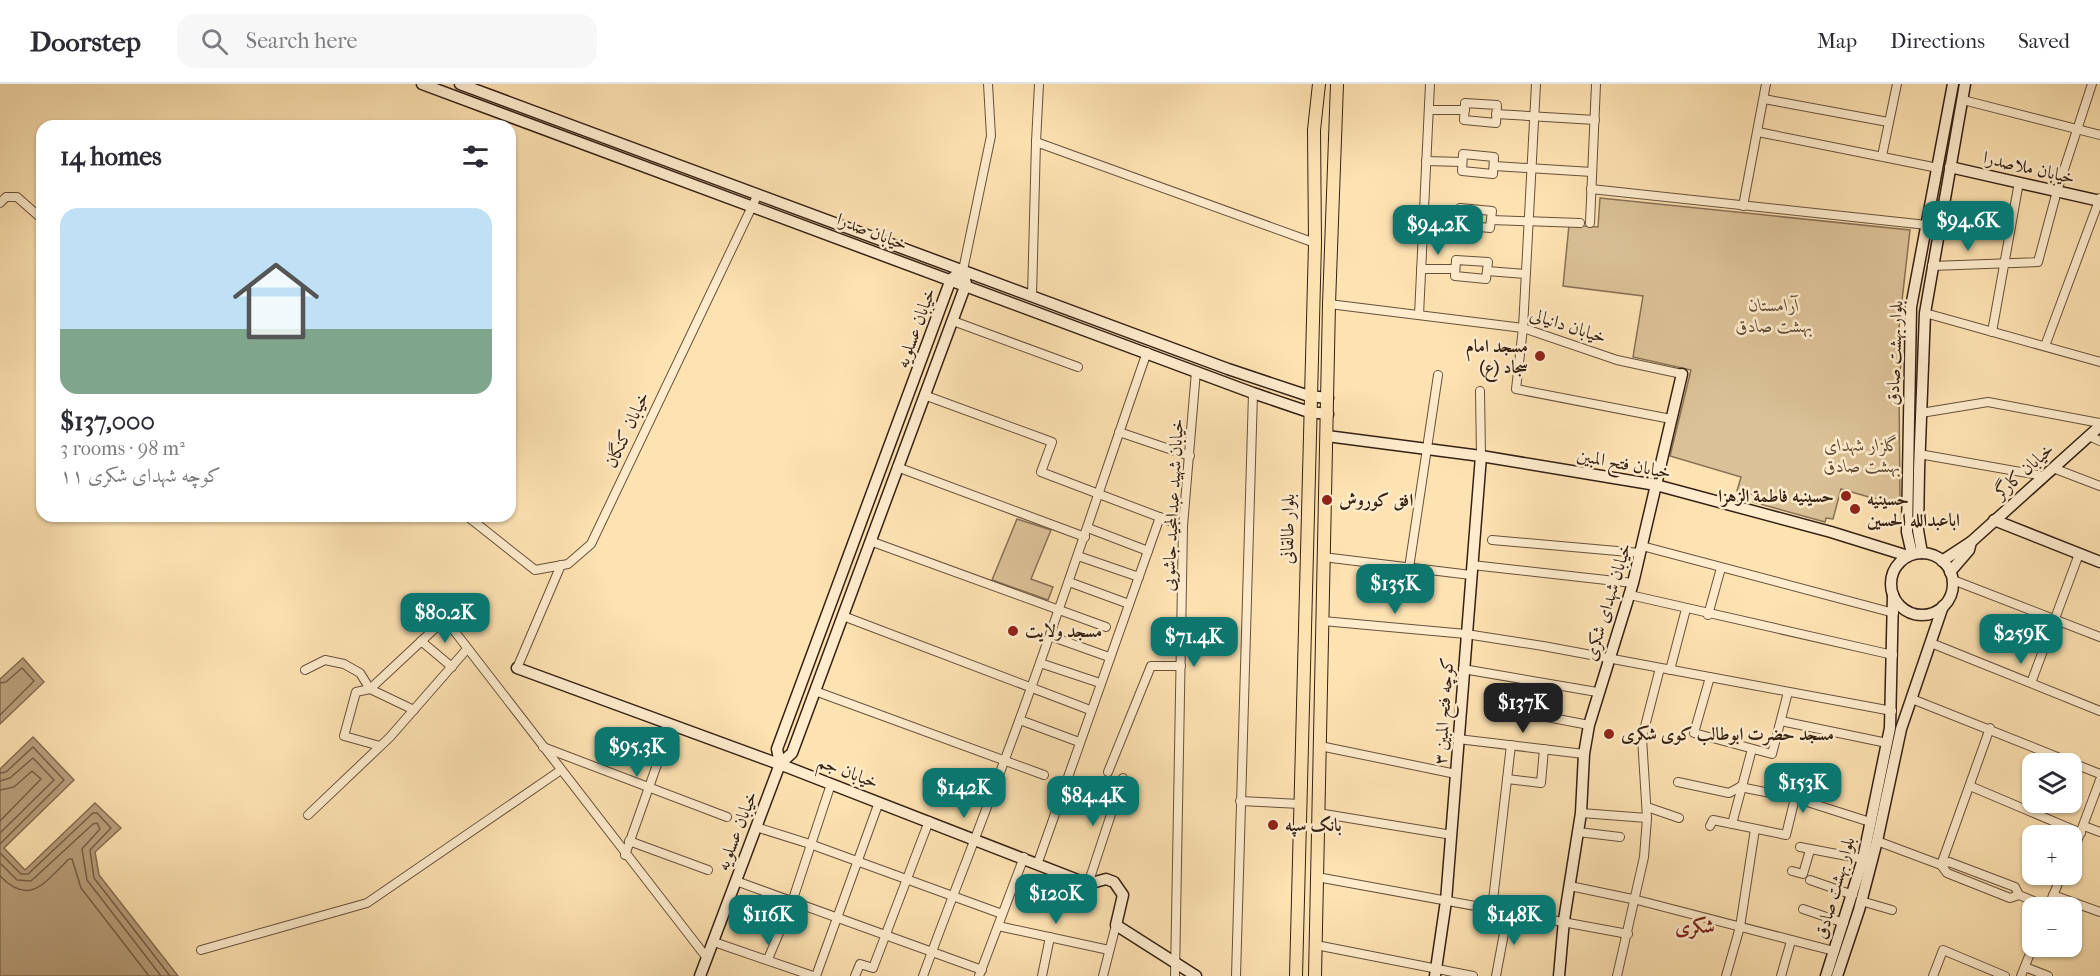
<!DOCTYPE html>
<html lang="en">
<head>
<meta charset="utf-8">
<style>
	:root { --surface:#fff; --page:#f7f7f7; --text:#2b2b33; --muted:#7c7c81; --line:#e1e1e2; --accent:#0f766e }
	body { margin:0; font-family:"IM FELL French Canon",Amiri,serif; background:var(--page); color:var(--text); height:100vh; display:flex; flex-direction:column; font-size:22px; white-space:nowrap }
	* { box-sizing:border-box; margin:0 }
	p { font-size:20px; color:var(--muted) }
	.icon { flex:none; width:33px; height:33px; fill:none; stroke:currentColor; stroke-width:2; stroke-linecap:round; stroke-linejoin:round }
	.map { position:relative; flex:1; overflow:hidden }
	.details { position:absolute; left:36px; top:36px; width:480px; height:402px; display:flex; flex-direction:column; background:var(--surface); border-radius:18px; box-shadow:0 2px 4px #0004 }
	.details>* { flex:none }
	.fabs { position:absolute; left:2022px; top:669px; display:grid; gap:12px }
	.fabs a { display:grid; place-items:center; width:60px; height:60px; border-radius:12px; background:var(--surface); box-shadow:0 2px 4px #0004; font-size:30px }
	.price { position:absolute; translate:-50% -51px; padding:0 14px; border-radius:12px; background:var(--accent); color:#fff; font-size:20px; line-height:39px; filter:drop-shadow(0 2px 3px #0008) }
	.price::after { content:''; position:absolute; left:50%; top:36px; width:18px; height:14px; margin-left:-9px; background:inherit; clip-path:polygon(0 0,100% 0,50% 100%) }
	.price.active { background:#222; color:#fff }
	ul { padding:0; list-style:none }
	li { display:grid; align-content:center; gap:12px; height:318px; padding:0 24px }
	li span { display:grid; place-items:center; height:186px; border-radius:18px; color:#555 }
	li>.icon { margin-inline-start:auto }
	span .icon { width:108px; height:108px; fill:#fffc; stroke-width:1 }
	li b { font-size:26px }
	h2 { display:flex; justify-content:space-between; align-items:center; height:72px; padding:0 24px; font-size:26px }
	header { display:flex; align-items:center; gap:36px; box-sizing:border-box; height:84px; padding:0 30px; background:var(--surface); border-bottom:2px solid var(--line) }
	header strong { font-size:28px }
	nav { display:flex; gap:33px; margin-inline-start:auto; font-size:21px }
	.search { width:420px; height:54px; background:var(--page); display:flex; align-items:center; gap:15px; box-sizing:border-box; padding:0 21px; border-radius:18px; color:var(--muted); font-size:22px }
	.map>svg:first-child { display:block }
	.green { fill:#dbc197; stroke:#887155; stroke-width:1.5 }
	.water { fill:#b9a07c; stroke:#846d52; stroke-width:1.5 }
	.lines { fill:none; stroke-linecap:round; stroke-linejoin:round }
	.shore { stroke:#776048; stroke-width:1.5 }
	.street-casing { stroke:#67513b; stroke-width:10 }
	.secondary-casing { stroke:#352113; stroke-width:13 }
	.primary-casing { stroke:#352113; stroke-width:14 }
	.street { stroke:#feeccd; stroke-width:8 }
	.secondary { stroke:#feeccd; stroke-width:10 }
	.primary { stroke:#fde2b2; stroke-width:12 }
	.poi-dot { fill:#8f2418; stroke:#feeccd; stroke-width:2 }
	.labels { text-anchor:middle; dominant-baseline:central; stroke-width:5; stroke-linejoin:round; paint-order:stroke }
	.street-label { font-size:18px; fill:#352113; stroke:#feeccd }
	.park-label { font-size:18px; font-style:italic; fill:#5e4934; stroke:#feeccd }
	.poi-label { font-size:18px; font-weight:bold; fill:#352113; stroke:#feeccd; text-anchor:start }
	.neighbourhood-label { font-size:20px; font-weight:bold; fill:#7a1f14; stroke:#feeccd }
</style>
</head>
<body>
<header>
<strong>Doorstep</strong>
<div class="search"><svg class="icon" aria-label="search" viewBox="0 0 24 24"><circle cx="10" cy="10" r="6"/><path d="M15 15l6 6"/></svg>Search here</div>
<nav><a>Map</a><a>Directions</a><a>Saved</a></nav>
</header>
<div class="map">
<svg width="2100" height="892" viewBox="0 0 2100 892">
	<rect width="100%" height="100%" fill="#fde2b2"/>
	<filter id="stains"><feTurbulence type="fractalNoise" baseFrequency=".00333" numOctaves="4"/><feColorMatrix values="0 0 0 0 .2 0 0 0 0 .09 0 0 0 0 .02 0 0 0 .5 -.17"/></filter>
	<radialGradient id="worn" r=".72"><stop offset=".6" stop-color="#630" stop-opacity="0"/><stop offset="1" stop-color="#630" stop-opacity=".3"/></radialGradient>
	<g class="green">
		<path d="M 1600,114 L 1910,146 L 1898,252 L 1903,253 L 1899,301 L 1900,422 L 1841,405 L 1833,435 L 1826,434 L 1825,438 L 1753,418 L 1755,411 L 1737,407 L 1741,393 L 1670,372 L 1691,286 L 1633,273 L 1643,212 L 1563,202 L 1569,141 L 1598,143 Z"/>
		<path d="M 1017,435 L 1051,446 L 1031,495 L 1053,503 L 1048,516 L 992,496 Z"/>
	</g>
	<g class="water">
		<path d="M 23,574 L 44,598 L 0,640 L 0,595 Z"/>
		<path d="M 33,653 L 74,696 L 4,764 L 25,786 L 95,719 L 121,744 L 95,768 L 99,791 L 178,892 L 0,892 L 0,685 Z"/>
	</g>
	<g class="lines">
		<g class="shore">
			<path d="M 0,599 L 6,598 L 22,584 L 34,597 L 0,631"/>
			<path d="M 0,689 L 6,688 L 33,663 L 64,696 L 0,760"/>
			<path d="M 0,697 L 10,694 L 33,674 L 54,696 L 0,749"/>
			<path d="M 0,706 L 14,703 L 32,687 L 41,695 L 0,737"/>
			<path d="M 0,769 L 21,790 L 28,790 L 93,729 L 97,729 L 111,744 L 90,766 L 94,794 L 170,892"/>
			<path d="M 0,779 L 17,796 L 31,797 L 93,740 L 97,739 L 100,745 L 82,765 L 87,796 L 161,892"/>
			<path d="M 0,792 C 30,823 45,798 69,775 L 72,775 L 81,804 L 149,892"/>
		</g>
		<defs>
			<g id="street">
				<path d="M 1536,0 L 1523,244 L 1516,305 L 1671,335"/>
				<path d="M 1764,15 L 1888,38"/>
				<path d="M 1963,16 L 2100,51"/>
				<path d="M 1465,19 L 1497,21 L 1496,39 L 1464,36 Z"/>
				<path d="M 1429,26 L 1465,26"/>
				<path d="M 1496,30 L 1595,36"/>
				<path d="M 1758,48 L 1938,84"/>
				<path d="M 1036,58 L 1039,0"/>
				<path d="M 1463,70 L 1494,73 L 1493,90 L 1462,87 Z"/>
				<path d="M 1882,72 L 1897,0"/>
				<path d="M 1426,77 L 1462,78"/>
				<path d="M 1494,82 L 1592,88"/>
				<path d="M 1591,105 L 1927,141"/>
				<path d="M 0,119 L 6,113 L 17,113 L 42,135"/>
				<path d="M 1743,122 L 1766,0"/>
				<path d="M 1460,124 L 1492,127 L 1490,144 L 1459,141 Z"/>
				<path d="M 1423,131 L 1459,132"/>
				<path d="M 1491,136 L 1580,139"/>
				<path d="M 1590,139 L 1596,0"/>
				<path d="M 1456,176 L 1488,178 L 1486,195 L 1455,192 Z"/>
				<path d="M 1932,182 L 2038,178 L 2057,107 L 2092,0"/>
				<path d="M 1421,185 L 1455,185"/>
				<path d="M 963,186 L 991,52 L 988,0"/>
				<path d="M 1487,187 L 1525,190"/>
				<path d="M 1032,212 L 1036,58 L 1315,159"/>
				<path d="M 1329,220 L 1523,244 L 1617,276 L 1682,290"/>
				<path d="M 1925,229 L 2100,278"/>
				<path d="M 1419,231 L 1430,0"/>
				<path d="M 953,237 L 1078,283"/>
				<path d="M 1992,248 L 2019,98"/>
				<path d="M 2045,262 L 2100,114"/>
				<path d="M 1480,307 L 1481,372"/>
				<path d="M 924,311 L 1052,358 L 1041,388 L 1183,442"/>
				<path d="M 1921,329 L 1988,318 L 2100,339"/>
				<path d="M 1119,348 L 1190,372"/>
				<path d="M 2089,352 L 2100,357"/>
				<path d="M 1919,370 L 2044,392"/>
				<path d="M 897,383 L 1085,453"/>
				<path d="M 2053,384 L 2100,402"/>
				<path d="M 467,432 L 535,486 L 568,480 L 591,460 L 758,110"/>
				<path d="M 1088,444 L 1148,467"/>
				<path d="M 1492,456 L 1640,469"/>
				<path d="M 870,457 L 1106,543"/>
				<path d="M 1642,462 L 1894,529"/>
				<path d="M 1078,472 L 1139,493"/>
				<path d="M 1323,473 L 1471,491"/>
				<path d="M 1472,481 L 1633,499"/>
				<path d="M 1409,484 L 1438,291"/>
				<path d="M 1953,496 L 2100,553"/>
				<path d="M 1069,498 L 1129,520"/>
				<path d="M 1630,511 L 1893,571"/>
				<path d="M 1708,531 L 1721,484"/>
				<path d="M 843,532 L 1090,626"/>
				<path d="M 1323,537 L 1466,550 L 1543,562 L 1892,627"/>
				<path d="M 1050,552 L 1109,573"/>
				<path d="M 421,557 L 452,583"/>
				<path d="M 1931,559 L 2100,627"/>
				<path d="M 1040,579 L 1100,599"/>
				<path d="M 517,584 L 561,481"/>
				<path d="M 1463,585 L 1597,608"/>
				<path d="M 305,586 L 325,576 L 344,580 L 360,589 L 370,605 L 414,626"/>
				<path d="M 1670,586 L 1686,525"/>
				<path d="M 1710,593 L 1694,649 L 1772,670 L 1788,608"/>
				<path d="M 2031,599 L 2079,470"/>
				<path d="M 815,607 L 1044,691"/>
				<path d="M 1912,615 L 2100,690"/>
				<path d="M 1495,623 L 1589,641"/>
				<path d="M 1020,636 L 1079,658"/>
				<path d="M 1781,637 L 1887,659"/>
				<path d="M 1458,655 L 1584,670"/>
				<path d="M 380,662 L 344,652 L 356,608 L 370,605 L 445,535 L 707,874"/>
				<path d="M 1320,662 L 1456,690"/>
				<path d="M 543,663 L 727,733"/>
				<path d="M 1108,688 L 1151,582 L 1181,582"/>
				<path d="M 1507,695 L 1541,699 L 1544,665"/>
				<path d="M 1678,698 L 1729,709 L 1740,703"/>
				<path d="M 1970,702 L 2081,749"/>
				<path d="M 1740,703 L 1795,714 L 1870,738"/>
				<path d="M 1240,717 L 1300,720"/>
				<path d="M 1647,723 L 1679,734"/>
				<path d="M 1318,729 L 1452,751"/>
				<path d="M 1581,729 L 1647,734"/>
				<path d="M 308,731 L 390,653 L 467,565"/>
				<path d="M 1732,740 L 1752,665"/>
				<path d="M 1710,742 L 1713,736 L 1786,751 L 1795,714"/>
				<path d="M 2084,742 L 2100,748"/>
				<path d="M 756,743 L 810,760 L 1002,830"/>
				<path d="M 1578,748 L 1620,753"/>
				<path d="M 629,757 L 708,786"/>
				<path d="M 1877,757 L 1941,781 L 1947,789 L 2010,814 L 2019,811"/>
				<path d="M 1800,763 L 1863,775"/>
				<path d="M 625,771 L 671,641"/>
				<path d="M 2072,771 L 2100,696"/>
				<path d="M 1038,778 L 1160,433"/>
				<path d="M 1941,781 L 1990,644"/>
				<path d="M 1941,781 L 1949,778 L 2015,803 L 2019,811 L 2048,823"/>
				<path d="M 1792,787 L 1803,790 L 1810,766"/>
				<path d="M 1317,793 L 1628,850"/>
				<path d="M 1810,796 L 1853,811"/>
				<path d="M 736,797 L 982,886"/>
				<path d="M 1088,800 L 1123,694"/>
				<path d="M 1570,802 L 1637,816 L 1834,867"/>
				<path d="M 2053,811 L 2100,828"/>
				<path d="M 2052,814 L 2062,790"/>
				<path d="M 1861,817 L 1892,826"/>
				<path d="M 1492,825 L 1511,661"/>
				<path d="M 1803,825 L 1844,839"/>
				<path d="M 998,842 L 1109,866"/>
				<path d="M 714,858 L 813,892"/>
				<path d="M 1316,861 L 1473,892"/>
				<path d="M 201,866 L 367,819 L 561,686"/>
				<path d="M 768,875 L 792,818 L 831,700"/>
				<path d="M 2025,883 L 2048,892"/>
				<path d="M 816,892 L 879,718"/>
				<path d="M 855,892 L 860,880 L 873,884 L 929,737"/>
				<path d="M 923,892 C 954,807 988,723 1019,637 C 1064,515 1104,391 1147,268"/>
				<path d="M 979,892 L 1024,773"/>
				<path d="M 1042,892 L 1050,853"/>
				<path d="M 1103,892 L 1116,841"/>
				<path d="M 1175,892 L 1183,442 L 1196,287"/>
				<path d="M 1236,892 L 1253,309"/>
				<path d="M 1496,892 L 1508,828"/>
				<path d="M 1617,892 L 1644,773 L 1647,734 L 1642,654 L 1660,584"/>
				<path d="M 1726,892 L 1740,843 L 1755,745"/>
				<path d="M 1781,892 L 1791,857"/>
				<path d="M 1933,892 L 1943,866 L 2005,892"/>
				<path d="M 2021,892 L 2033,862"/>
			</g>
			<g id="secondary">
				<path d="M 422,0 L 1253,309 L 1309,328 L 1328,330"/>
				<path d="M 460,0 L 1228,285 L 1309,312 L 1328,314"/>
				<path d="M 1950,83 L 2100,117"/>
				<path d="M 1327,352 L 1481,372 L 1656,401 L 1831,448 L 1908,472"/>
				<path d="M 1994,436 L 2100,478"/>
				<path d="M 1922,469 L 1918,446 L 1919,386 L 1925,229 L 1965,0"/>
				<circle cx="1922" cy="500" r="31"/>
				<path d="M 1912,470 L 1907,448 L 1911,223 L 1953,0"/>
				<path d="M 1942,477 L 1971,458 L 2100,342"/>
				<path d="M 1950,488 L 1969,466 L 1971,458"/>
				<path d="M 517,584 L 787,683 L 1088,800 L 1106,795 L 1114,798 L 1123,811 L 1116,841 L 1196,892"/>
				<path d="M 700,892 L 780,680 L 792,669 L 966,200 L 963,186 L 951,195 L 777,665 L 780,680"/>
				<path d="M 1435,892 L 1446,817 L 1481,372"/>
				<path d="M 1559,892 L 1564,836 L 1581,729 L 1584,670 L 1589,641 L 1633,499 L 1682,290"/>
				<path d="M 1826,892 L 1863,775 L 1890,644 L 1893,511"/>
				<path d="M 1837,892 L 1859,826 L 1877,757 L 1901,645 L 1943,522"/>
			</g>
			<g id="primary">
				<path d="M 1296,892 L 1315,159 L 1314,46 L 1319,0"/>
				<path d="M 1315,892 L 1329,220 L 1337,0"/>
			</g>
		</defs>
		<use href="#street" class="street-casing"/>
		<use href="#secondary" class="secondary-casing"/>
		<use href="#primary" class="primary-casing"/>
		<use href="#street" class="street"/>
		<use href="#secondary" class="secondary"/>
		<use href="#primary" class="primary"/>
	</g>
	<g class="poi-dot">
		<circle cx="1540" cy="272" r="6"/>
		<circle cx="1846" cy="412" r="6"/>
		<circle cx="1327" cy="416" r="6"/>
		<circle cx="1855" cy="425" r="6"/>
		<circle cx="1013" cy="547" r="6"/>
		<circle cx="1609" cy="650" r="6"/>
		<circle cx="1273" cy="741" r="6"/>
	</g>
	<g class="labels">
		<g class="street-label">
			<text transform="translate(2029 84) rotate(13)">خیابان ملاصدرا</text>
			<text transform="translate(872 148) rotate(21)">خیابان صدرا</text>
			<text transform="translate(1568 242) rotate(18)">خیابان دانیالی</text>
			<text transform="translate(916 244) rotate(-70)">خیابان عسلویه</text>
			<text transform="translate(1895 269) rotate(-88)">بلوار بهشت صادق</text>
			<text transform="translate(627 346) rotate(-65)">خیابان کنگان</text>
			<text transform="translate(1624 380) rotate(11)">خیابان فتح المبین</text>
			<text transform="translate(2024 387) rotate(-42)">خیابان کارگر</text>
			<text transform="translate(1173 421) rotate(-87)">خیابان شهید عبدالمجید جاشویی</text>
			<text transform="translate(1288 445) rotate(-89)">بلوار طالقانی</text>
			<text transform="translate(1608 518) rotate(-73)">خیابان شهدای شکری</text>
			<text transform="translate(1444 627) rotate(-86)">کوچه فتح المبین ۳</text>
			<text transform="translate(848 688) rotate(21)">خیابان جم</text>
			<text transform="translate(737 747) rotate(-69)">خیابان عسلویه</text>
			<text transform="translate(1835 804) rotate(-74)">بلوار بهشت صادق</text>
		</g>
		<g class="park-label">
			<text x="1774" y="221">آرامستان<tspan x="1774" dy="21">بهشت صادق</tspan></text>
			<text x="1862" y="361">گلزار شهدای<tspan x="1862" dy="21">بهشت صادق</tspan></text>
		</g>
		<g class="poi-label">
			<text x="1528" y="262" text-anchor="end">مسجد امام<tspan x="1528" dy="21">سجاد (ع)</tspan></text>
			<text x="1834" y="412" text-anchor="end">حسینیه فاطمة الزهزا</text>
			<text x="1867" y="415">حسینیه<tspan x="1867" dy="21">اباعبدالله الحسین</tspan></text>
			<text x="1339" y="416">افق کوروش</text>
			<text x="1025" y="547">مسجد ولایت</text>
			<text x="1621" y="650">مسجد حضرت ابوطالب کوی شکری</text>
			<text x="1285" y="741">بانک سپه</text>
		</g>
		<g class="neighbourhood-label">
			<text x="1695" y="842">شکری</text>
		</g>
	</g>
	<rect width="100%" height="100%" filter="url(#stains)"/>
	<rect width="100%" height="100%" fill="url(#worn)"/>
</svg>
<div class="fabs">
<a><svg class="icon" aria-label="layers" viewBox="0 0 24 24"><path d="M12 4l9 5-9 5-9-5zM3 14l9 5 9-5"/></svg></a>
<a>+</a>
<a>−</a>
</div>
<b class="price" style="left:1968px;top:168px">$94.6K</b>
<b class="price" style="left:1438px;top:172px">$94.2K</b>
<b class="price" style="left:1395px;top:531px">$135K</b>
<b class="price" style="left:445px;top:560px">$80.2K</b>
<b class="price" style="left:2021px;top:581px">$259K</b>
<b class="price" style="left:1194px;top:584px">$71.4K</b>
<b class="price active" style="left:1523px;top:650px">$137K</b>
<b class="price" style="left:637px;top:694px">$95.3K</b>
<b class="price" style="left:1803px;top:730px">$153K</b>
<b class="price" style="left:964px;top:735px">$142K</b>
<b class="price" style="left:1093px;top:743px">$84.4K</b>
<b class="price" style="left:1056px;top:841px">$120K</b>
<b class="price" style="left:768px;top:862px">$116K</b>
<b class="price" style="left:1514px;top:862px">$148K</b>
<section class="details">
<h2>14 homes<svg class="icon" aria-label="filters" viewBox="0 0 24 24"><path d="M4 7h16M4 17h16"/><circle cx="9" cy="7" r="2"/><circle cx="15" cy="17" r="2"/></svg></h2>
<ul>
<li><span style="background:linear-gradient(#bfe0f5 65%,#7fa58c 0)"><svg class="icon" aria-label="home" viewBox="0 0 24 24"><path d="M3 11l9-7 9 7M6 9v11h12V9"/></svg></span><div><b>$137,000</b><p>3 rooms · 98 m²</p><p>کوچه شهدای شکری ۱۱</p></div></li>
</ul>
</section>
</div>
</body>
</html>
